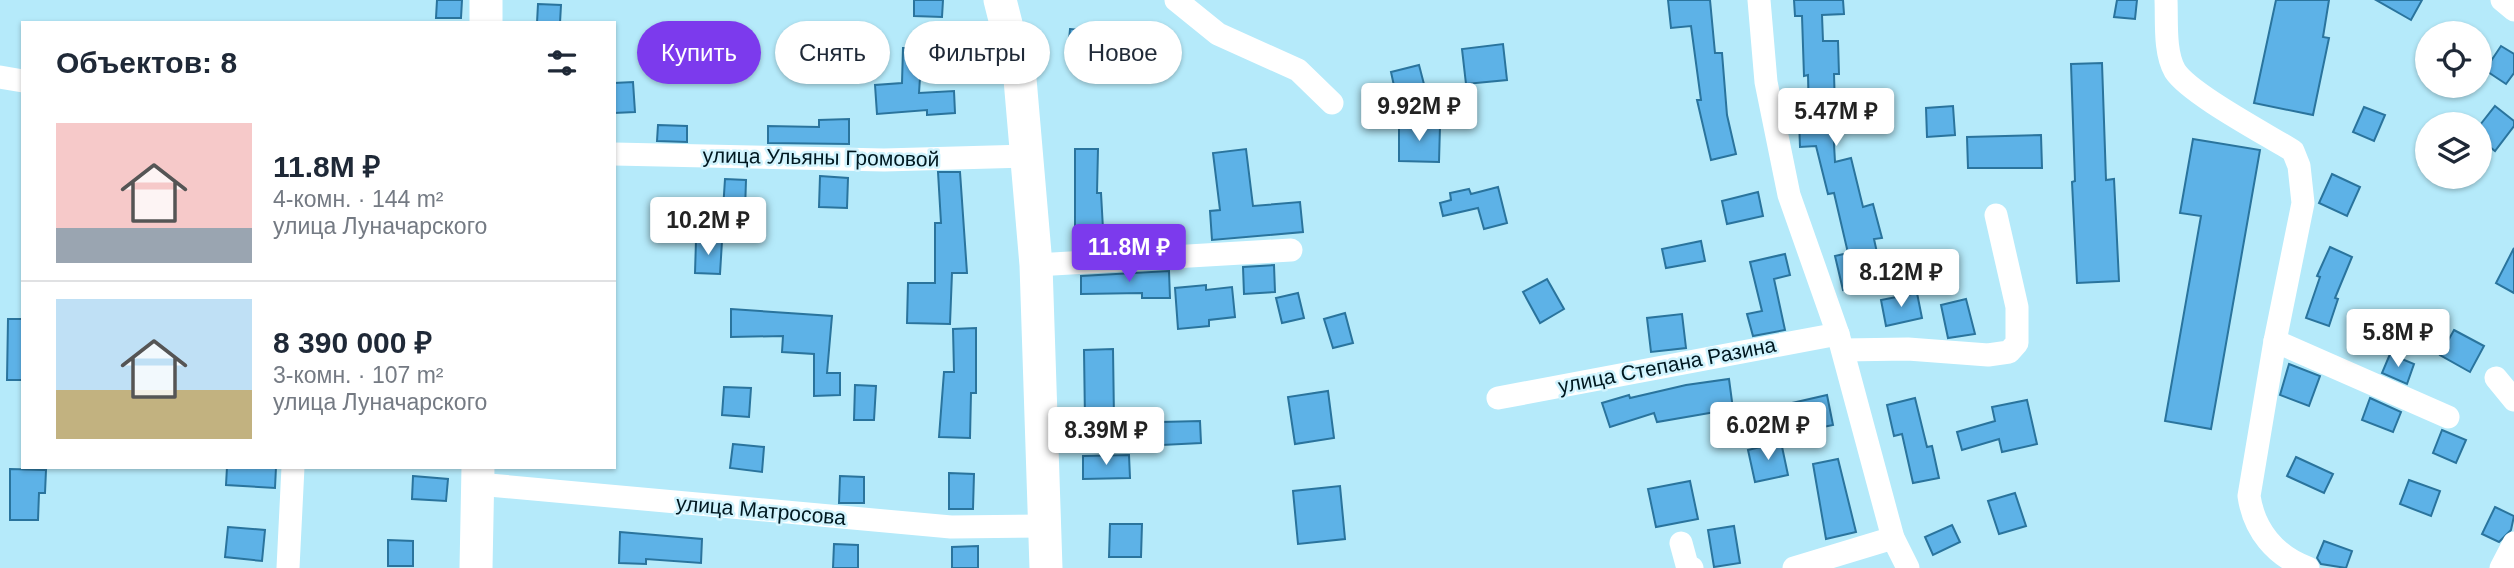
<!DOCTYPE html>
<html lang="ru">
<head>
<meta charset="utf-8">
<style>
	:root { --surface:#fff; --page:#f6f6f7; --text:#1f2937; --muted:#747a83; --line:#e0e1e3; --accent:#7c3aed }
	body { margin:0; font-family:Helvetica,sans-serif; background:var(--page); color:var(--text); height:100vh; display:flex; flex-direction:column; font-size:26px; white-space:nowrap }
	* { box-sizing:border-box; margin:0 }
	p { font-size:23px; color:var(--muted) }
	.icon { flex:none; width:38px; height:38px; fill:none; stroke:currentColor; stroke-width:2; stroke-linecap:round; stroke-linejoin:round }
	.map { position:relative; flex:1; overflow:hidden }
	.sheet { position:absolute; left:21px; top:21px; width:595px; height:448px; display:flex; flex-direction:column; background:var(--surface); border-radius:0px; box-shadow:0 2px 5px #0004 }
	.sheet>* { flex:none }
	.guide { position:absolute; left:637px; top:21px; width:665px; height:63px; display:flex; gap:14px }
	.fabs { position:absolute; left:2415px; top:21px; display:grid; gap:14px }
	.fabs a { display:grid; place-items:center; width:77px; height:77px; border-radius:50%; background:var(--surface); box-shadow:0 2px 5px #0004; font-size:35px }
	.price { position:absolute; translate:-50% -60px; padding:0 16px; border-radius:7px; background:#fff; color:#222; font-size:23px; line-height:46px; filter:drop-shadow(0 2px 4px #0008) }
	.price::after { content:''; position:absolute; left:50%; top:42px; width:21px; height:16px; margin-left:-10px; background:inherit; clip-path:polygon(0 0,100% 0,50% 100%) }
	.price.active { background:var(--accent); color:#fff }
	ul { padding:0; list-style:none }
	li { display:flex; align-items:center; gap:21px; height:175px; padding:0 35px }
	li+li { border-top:2px solid var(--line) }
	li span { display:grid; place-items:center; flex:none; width:196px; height:140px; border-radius:0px; color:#555 }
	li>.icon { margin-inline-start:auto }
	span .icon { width:84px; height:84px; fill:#fffc; stroke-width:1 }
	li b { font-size:30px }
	h2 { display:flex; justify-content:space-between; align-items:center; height:84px; padding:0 35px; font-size:30px }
	.pill { padding:0 24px; border-radius:32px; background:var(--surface); box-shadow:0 2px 5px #0004; font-size:24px; line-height:63px }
	.pill.active { background:var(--accent); color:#fff }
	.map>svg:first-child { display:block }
	.building { fill:#5db2e7; stroke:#2a749d; stroke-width:2 }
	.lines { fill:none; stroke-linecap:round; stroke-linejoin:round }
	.minor { stroke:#fff; stroke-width:23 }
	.secondary { stroke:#fff; stroke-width:33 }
	.labels { text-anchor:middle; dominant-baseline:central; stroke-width:5; stroke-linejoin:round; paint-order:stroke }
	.street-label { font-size:21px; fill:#001820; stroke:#d1f4fe }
</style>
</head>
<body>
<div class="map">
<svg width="2514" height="568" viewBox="0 0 2514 568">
	<rect width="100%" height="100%" fill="#b5eafa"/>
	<g class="building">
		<path d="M 437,0 L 462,0 L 461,18 L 436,18 Z"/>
		<path d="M 914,0 L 943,0 L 942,17 L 914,16 Z"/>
		<path d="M 1668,0 L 1710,0 L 1715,53 L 1722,53 L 1727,115 L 1736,154 L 1711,160 L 1697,100 L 1701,100 L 1691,26 L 1671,28 Z"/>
		<path d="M 1794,0 L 1843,0 L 1844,14 L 1822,15 L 1823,41 L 1838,41 L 1839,74 L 1834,74 L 1835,108 L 1832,108 L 1835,162 L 1851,158 L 1863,207 L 1873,204 L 1882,238 L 1874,239 L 1883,280 L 1843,290 L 1835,256 L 1848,253 L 1834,193 L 1828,194 L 1816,146 L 1800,147 L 1799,120 L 1809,119 L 1808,75 L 1804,76 L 1802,16 L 1795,16 Z"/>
		<path d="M 2117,0 L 2137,0 L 2135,19 L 2114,17 Z"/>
		<path d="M 2276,0 L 2329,0 L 2323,37 L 2329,38 L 2313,115 L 2254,103 Z"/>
		<path d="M 2376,0 L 2422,0 L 2411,20 Z"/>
		<path d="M 538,4 L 561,5 L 560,23 L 537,23 Z"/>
		<path d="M 1070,29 L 1099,32 L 1097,55 L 1068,52 Z"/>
		<path d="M 698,30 L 722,30 L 723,78 L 682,79 L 681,50 L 698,50 Z"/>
		<path d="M 1503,44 L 1507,80 L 1466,84 L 1462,49 Z"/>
		<path d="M 2501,46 L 2514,54 L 2514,73 L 2506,84 L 2485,70 Z"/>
		<path d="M 903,48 L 922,48 L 919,93 L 954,91 L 955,113 L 927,115 L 927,110 L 877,114 L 875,85 L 902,83 Z"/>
		<path d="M 2102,63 L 2106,180 L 2114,179 L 2119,281 L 2077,283 L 2072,182 L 2075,181 L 2071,64 Z"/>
		<path d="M 1419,65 L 1425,88 L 1396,95 L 1391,72 Z"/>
		<path d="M 633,82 L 635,112 L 614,113 L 614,83 Z"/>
		<path d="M 1953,106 L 1955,135 L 1927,137 L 1926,108 Z"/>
		<path d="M 2495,106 L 2514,121 L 2514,126 L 2495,151 L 2480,139 L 2480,125 Z"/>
		<path d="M 2364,107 L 2385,115 L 2374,141 L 2353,132 Z"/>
		<path d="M 849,119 L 849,144 L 768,143 L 768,126 L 819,127 L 819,120 Z"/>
		<path d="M 658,125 L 687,126 L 687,142 L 657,141 Z"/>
		<path d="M 1399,125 L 1440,126 L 1439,162 L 1399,161 Z"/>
		<path d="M 2041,135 L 2042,168 L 1968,168 L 1967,137 Z"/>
		<path d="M 2193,139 L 2260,150 L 2211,429 L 2165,421 L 2201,216 L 2180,213 Z"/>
		<path d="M 1075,149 L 1098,149 L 1097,193 L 1101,193 L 1104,247 L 1075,249 Z"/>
		<path d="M 1246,149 L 1253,206 L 1300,202 L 1303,232 L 1212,240 L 1210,211 L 1220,210 L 1213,153 Z"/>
		<path d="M 938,172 L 960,172 L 967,273 L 952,273 L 950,324 L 907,323 L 908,283 L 935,283 L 935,223 L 941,223 Z"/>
		<path d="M 2332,174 L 2360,187 L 2347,216 L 2319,203 Z"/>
		<path d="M 820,176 L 848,178 L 847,208 L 819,207 Z"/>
		<path d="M 725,179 L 746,180 L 745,211 L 723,210 Z"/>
		<path d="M 1498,187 L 1507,223 L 1484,229 L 1478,208 L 1443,216 L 1440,203 L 1451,200 L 1450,193 L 1469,189 L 1471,194 Z"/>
		<path d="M 1758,192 L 1763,216 L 1727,224 L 1722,201 Z"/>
		<path d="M 696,240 L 722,241 L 720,274 L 695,273 Z"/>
		<path d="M 1701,241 L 1705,261 L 1666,268 L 1662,249 Z"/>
		<path d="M 2330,247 L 2352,257 L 2335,298 L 2338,299 L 2329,326 L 2306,318 L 2320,277 L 2317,276 Z"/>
		<path d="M 2514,248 L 2514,293 L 2496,283 Z"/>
		<path d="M 1785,254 L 1790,275 L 1774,279 L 1785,330 L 1753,336 L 1747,314 L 1762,311 L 1750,262 Z"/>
		<path d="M 1274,265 L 1275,292 L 1244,294 L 1243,267 Z"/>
		<path d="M 1169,271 L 1170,298 L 1142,298 L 1142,293 L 1081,294 L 1081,276 Z"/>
		<path d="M 1547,279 L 1564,309 L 1540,323 L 1523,292 Z"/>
		<path d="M 1206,285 L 1206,290 L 1232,287 L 1235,317 L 1209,320 L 1209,326 L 1178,329 L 1175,288 Z"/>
		<path d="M 1298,293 L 1304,318 L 1282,323 L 1276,298 Z"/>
		<path d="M 1917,293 L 1922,318 L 1886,326 L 1881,300 Z"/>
		<path d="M 1966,299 L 1975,334 L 1948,338 L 1941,305 Z"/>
		<path d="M 731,309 L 832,316 L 827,373 L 840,373 L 840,395 L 814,396 L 814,354 L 782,352 L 783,336 L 731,337 Z"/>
		<path d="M 1345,313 L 1353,343 L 1333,348 L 1324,319 Z"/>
		<path d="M 1682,314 L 1686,348 L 1651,352 L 1647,318 Z"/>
		<path d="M 8,319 L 23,319 L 23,380 L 7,380 Z"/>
		<path d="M 976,328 L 976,393 L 971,393 L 970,438 L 939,437 L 944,372 L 954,372 L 953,329 Z"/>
		<path d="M 2454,330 L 2484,346 L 2470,372 L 2440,355 Z"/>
		<path d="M 1113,349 L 1114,419 L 1085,420 L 1084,350 Z"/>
		<path d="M 2390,354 L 2414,364 L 2407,384 L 2382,373 Z"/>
		<path d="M 2289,364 L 2320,376 L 2309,406 L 2280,395 Z"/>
		<path d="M 1729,379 L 1733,409 L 1657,422 L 1654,413 L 1610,427 L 1602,403 L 1629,395 L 1630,398 L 1686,385 Z"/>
		<path d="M 855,385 L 876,386 L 874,420 L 854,420 Z"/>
		<path d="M 724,387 L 751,388 L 749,417 L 722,415 Z"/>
		<path d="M 1328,391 L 1334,438 L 1295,444 L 1288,397 Z"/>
		<path d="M 1827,395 L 1833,425 L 1789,434 L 1783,405 Z"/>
		<path d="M 1915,398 L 1927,447 L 1932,446 L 1939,478 L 1913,483 L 1902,434 L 1894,436 L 1887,405 Z"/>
		<path d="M 2370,398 L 2401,412 L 2393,432 L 2362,420 Z"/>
		<path d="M 2027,400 L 2037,444 L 2002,452 L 1999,439 L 1962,450 L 1957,432 L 1995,421 L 1992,407 Z"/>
		<path d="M 1200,421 L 1201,443 L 1162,445 L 1161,422 Z"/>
		<path d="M 2442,430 L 2466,440 L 2456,463 L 2433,453 Z"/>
		<path d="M 1781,442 L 1788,475 L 1755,482 L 1748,450 Z"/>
		<path d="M 733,444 L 764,447 L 762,472 L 730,468 Z"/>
		<path d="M 1129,455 L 1130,478 L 1083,479 L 1083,456 Z"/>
		<path d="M 2296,457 L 2333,474 L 2324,493 L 2287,476 Z"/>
		<path d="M 1838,459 L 1856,532 L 1826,539 L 1813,464 Z"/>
		<path d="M 227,467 L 276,467 L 275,488 L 226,485 Z"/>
		<path d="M 10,469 L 46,470 L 45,493 L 39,493 L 38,520 L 10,520 Z"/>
		<path d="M 949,473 L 974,474 L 973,509 L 949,509 Z"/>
		<path d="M 413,476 L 448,479 L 446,501 L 412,499 Z"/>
		<path d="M 840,476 L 864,477 L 864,503 L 839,503 Z"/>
		<path d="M 2409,480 L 2440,491 L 2431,516 L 2400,504 Z"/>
		<path d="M 1690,481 L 1698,519 L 1656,527 L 1648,489 Z"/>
		<path d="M 1340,486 L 1345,539 L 1298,544 L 1293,491 Z"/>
		<path d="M 2015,493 L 2026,526 L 1999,534 L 1988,501 Z"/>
		<path d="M 2495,507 L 2514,516 L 2511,530 L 2499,542 L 2482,534 Z"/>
		<path d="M 1110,524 L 1142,524 L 1141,557 L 1109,557 Z"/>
		<path d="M 1952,525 L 1960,542 L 1933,555 L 1925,537 Z"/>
		<path d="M 1734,526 L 1740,563 L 1714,567 L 1708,530 Z"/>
		<path d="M 228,527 L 265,530 L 262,561 L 225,557 Z"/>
		<path d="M 620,532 L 702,539 L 701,563 L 646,559 L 646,564 L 619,563 Z"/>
		<path d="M 388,540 L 413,541 L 413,566 L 388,566 Z"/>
		<path d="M 2324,541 L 2352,551 L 2346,568 L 2321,564 L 2317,558 Z"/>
		<path d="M 834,544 L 858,545 L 858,568 L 833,568 Z"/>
		<path d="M 978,546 L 978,568 L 952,568 L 952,547 Z"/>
	</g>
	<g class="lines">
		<g class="minor">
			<path d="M 1176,0 L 1218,34 L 1298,70 L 1332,103"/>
			<path d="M 1759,0 L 1766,82 L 1789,195 L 1838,334 L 1893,538 L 1908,568"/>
			<path d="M 2166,0 C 2167,21 2164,52 2175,71 C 2190,94 2266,134 2293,151 L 2299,166 L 2303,203 L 2275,341 L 2249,496 C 2254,530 2275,556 2308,568"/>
			<path d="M 2502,0 L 2514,10"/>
			<path d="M 0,77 L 23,81"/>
			<path d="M 614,154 L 884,160 L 1027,156"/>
			<path d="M 1036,265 L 1291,250"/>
			<path d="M 2275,341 L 2448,417"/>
			<path d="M 1843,350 L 1908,349 L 1988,355 L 2009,352 L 2017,343 L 2017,307 L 1996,215"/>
			<path d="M 2496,378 L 2514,400"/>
			<path d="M 1498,398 L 1838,334"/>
			<path d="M 478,484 L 951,527 L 1045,526"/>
			<path d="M 1681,543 L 1687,565 L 1692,568"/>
			<path d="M 288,568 L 293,467"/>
			<path d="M 1794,568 L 1893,538"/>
			<path d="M 2501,568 L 2514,543"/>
		</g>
		<g class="secondary">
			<path d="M 1000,0 L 1020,79 L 1036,265 L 1046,568"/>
			<path d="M 486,23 L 486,0"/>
			<path d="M 476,568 L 478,467"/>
		</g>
	</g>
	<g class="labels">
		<g class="street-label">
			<text transform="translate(821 157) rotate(1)">улица Ульяны Громовой</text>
			<text transform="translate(1667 365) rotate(-11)">улица Степана Разина</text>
			<text transform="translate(761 510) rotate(5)">улица Матросова</text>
		</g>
	</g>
</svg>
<div class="fabs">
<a><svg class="icon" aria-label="locate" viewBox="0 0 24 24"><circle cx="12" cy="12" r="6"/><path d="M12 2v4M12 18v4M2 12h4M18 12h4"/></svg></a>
<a><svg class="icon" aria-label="layers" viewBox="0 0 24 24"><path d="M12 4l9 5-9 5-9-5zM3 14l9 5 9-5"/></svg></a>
</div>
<b class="price" style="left:1419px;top:143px">9.92M ₽</b>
<b class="price" style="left:1836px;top:148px">5.47M ₽</b>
<b class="price" style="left:708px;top:257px">10.2M ₽</b>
<b class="price active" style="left:1129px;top:284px">11.8M ₽</b>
<b class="price" style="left:1901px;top:309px">8.12M ₽</b>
<b class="price" style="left:2398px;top:369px">5.8M ₽</b>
<b class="price" style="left:1768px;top:462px">6.02M ₽</b>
<b class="price" style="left:1106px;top:467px">8.39M ₽</b>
<div class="guide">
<a class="pill active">Купить</a>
<a class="pill">Снять</a>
<a class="pill">Фильтры</a>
<a class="pill">Новое</a>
</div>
<section class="sheet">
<h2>Объектов: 8<svg class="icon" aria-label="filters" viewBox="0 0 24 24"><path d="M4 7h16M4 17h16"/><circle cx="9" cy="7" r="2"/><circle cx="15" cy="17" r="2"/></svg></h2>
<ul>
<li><span style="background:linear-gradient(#f6c9c9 75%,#9aa5b1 0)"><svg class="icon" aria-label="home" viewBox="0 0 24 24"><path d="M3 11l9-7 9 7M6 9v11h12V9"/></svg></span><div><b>11.8M ₽</b><p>4-комн. · 144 m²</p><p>улица Луначарского</p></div></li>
<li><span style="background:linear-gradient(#bfe0f5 65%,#c2b280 0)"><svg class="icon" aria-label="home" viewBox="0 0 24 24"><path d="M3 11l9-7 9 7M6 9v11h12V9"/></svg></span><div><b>8 390 000 ₽</b><p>3-комн. · 107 m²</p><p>улица Луначарского</p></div></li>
</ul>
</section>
</div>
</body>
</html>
